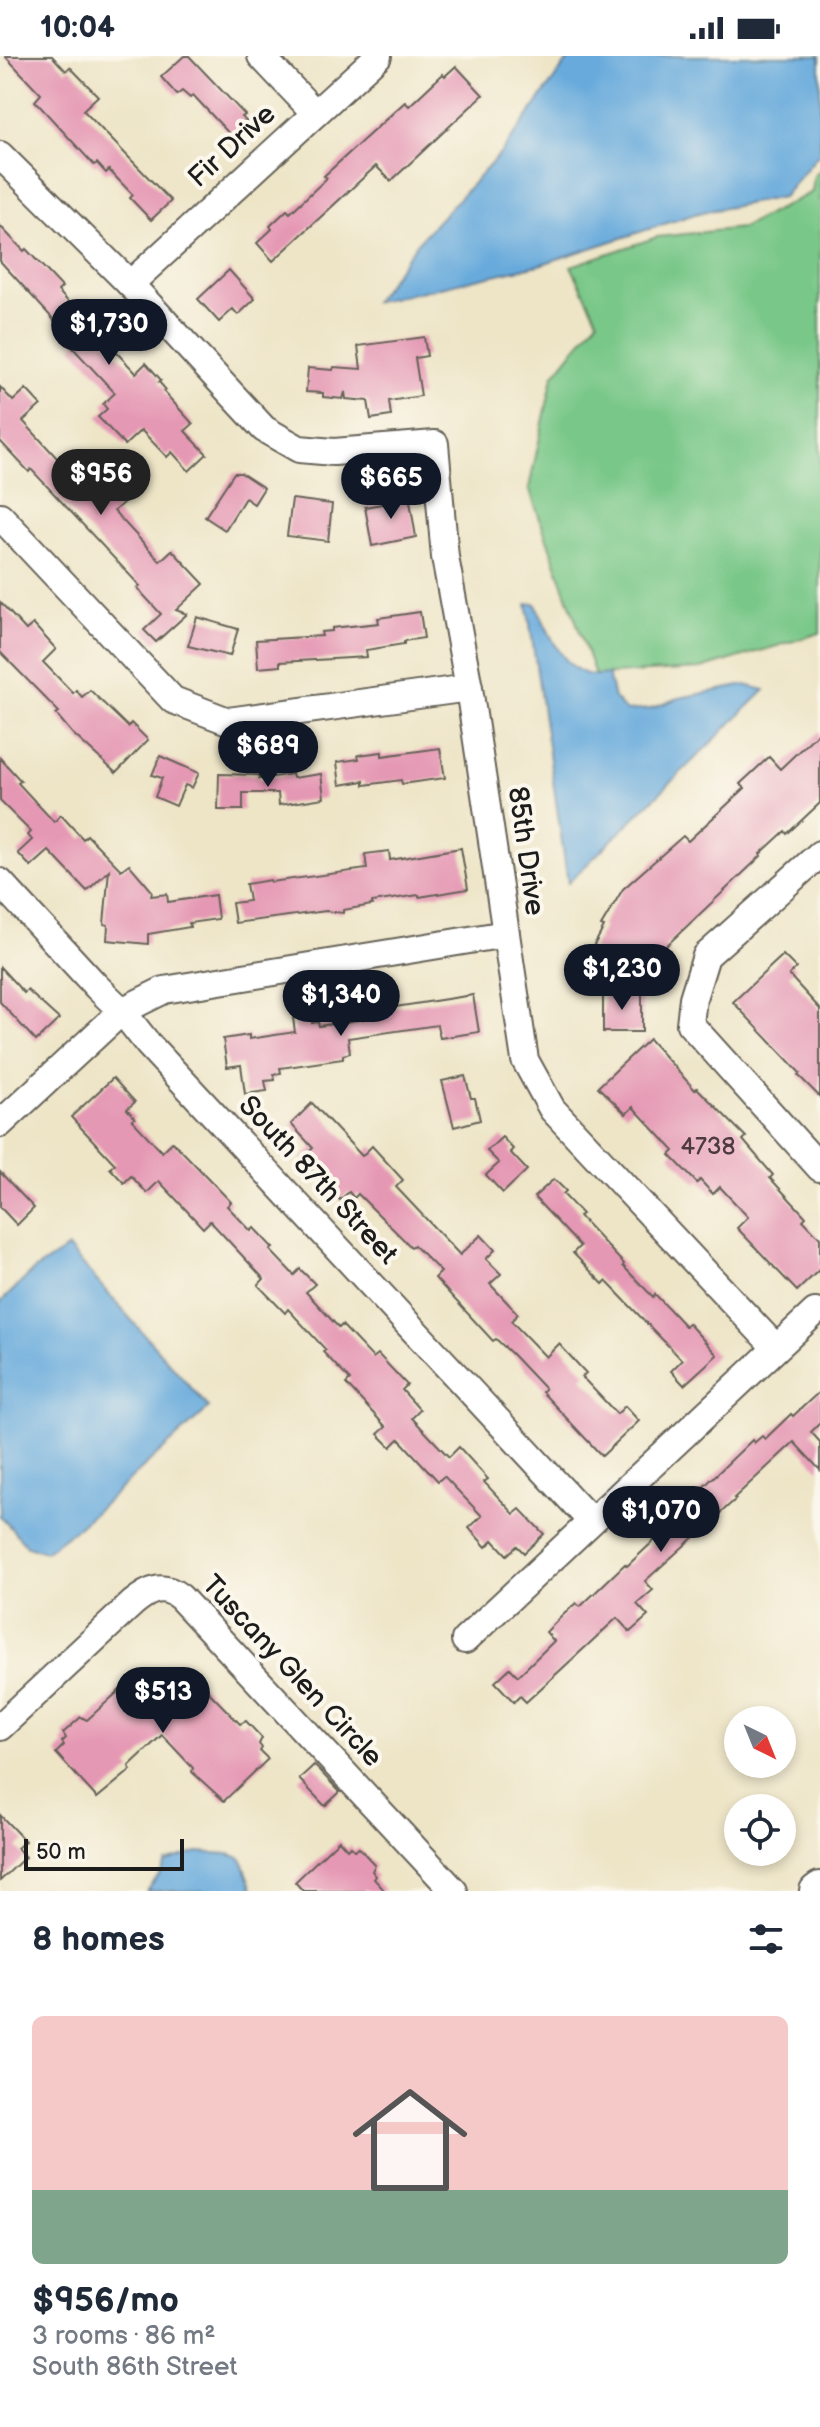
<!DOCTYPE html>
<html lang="en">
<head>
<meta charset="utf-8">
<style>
	:root { --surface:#fff; --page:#f2f2f3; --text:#1f2937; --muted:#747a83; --line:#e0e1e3; --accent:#111827 }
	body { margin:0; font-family:"Balsamiq Sans",sans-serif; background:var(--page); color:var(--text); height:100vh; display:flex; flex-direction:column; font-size:30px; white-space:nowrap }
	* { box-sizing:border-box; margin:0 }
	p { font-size:26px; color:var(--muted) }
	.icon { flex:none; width:44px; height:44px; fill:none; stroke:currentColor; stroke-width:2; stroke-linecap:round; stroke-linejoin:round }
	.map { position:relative; height:1835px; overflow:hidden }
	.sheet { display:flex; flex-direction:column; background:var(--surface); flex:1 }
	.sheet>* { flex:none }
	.needle { width:52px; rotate:137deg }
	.fabs { position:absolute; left:724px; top:1650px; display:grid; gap:16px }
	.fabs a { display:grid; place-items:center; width:72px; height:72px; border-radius:50%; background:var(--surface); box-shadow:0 4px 12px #0003; font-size:40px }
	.scale { position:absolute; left:24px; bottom:20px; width:160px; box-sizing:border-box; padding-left:8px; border:4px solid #1c1c1c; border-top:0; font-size:22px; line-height:28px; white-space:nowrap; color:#1c1c1c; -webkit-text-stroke:6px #fbf7ec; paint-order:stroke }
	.price { position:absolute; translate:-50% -68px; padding:0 18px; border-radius:28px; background:var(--accent); color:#fff; font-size:26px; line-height:52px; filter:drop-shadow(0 2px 4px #0008) }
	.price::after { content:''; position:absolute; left:50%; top:48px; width:24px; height:18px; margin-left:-12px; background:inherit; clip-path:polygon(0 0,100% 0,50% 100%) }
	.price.active { background:#222; color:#fff }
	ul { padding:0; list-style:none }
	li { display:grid; align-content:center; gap:16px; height:424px; padding:0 32px }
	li+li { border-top:2px solid var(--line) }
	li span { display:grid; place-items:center; height:248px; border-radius:12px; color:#555 }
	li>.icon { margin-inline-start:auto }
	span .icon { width:144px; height:144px; fill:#fffc; stroke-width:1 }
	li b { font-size:34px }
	h2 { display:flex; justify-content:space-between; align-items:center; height:96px; padding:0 32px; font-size:34px }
	.status { display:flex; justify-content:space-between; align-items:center; height:56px; padding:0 40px; background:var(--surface); direction:ltr }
	.status svg { height:22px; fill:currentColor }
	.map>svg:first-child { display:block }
	.green { fill:#7ac889; stroke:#4b7252; stroke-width:2 }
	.water { fill:#68aadc; stroke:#42637c; stroke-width:2 }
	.building { fill:#e598b4 }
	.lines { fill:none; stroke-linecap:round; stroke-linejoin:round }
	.minor-casing { stroke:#666258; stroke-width:30 }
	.tertiary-casing { stroke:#666258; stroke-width:36 }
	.minor { stroke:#fff; stroke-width:26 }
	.tertiary { stroke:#fff; stroke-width:32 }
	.labels { text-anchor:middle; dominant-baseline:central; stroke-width:8; stroke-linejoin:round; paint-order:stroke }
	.number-label { font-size:24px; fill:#4e3b42 }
	.street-label { font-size:28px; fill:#1c1c1c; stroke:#fbf7ec }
</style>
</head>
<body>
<div class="status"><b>10:04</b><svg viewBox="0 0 49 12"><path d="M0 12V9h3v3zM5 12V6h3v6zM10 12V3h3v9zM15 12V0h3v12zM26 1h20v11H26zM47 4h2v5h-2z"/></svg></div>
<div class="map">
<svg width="820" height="1835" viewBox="0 0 820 1835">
	<rect width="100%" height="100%" fill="#fbf7ec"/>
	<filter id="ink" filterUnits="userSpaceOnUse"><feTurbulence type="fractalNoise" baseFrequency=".0125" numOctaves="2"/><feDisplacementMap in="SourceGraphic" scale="16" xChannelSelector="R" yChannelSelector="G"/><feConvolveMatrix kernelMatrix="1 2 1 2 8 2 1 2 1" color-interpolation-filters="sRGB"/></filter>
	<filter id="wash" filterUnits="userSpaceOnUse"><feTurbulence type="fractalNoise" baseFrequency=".006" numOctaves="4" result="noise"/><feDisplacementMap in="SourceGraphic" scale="32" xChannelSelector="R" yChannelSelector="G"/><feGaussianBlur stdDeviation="1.8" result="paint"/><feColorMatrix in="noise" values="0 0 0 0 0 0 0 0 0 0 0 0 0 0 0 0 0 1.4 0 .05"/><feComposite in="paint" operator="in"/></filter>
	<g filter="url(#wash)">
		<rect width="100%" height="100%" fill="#eee5c7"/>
		<path class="green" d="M 820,114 L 820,577 L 701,613 L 595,619 L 529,432 L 553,320 L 598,264 L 571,210 L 657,181 L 742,172 L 812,136 L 814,120 Z"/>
		<g class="water">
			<path d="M 571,0 L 820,0 L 820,97 L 783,141 L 698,157 L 539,209 L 374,246 L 418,186 L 501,97 Z"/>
			<path d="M 535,547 C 547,571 562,618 595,619 C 599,620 604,618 608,618 L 614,642 L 626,655 L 650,653 L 679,642 L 745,629 L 765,634 L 568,827 L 527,548 Z"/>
			<path d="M 68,1192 L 209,1352 L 77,1472 L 45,1496 L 27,1490 L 0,1460 L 0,1247 L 34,1214 Z"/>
			<path d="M 197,1796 L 229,1798 L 241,1802 L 254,1835 L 147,1835 L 161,1817 L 166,1806 Z"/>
		</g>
		<g id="blocks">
			<g class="building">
				<path d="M 5,0 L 52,0 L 66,15 L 70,11 L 98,40 L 83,54 L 171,145 L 151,164 L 130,142 L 133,139 L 109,114 L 106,117 L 97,107 L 94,109 L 35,45 L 41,38 Z"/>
				<path d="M 184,0 L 189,0 L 245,59 L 242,61 L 253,73 L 238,87 L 193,39 L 190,42 L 182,35 L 177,39 L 161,21 Z"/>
				<path d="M 456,10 L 483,39 L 391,125 L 376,110 L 273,205 L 257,187 L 272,173 L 270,170 L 287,154 L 290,157 L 327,122 L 324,120 L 405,46 L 409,50 L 443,18 L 445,20 Z"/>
				<path d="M 0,170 L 24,195 L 26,193 L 62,231 L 58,235 L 136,317 L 146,307 L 161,324 L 159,326 L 166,334 L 164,336 L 193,368 L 185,375 L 207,398 L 189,415 L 172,396 L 167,401 L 141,374 L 125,389 L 98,361 L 107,353 L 103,348 L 115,337 L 72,291 L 76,288 L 0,205 Z"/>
				<path d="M 229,214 L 255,243 L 238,259 L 233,253 L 219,266 L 198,243 Z"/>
				<path d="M 424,281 L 427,300 L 415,302 L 421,340 L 389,345 L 391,360 L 371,363 L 368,345 L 346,343 L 345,336 L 343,343 L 323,341 L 323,337 L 306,336 L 308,312 L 333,314 L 334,311 L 361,313 L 358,290 Z"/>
				<path d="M 0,331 L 13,345 L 26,333 L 41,349 L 23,365 L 80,427 L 82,426 L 95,440 L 121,417 L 137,434 L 114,455 L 160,505 L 172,494 L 204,528 L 176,554 L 187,558 L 156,586 L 144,574 L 161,558 L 137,532 L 140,530 L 31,413 L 29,416 L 0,385 Z"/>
				<path d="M 234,417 L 241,417 L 264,432 L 254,448 L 245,442 L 225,474 L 205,461 Z"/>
				<path d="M 409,439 L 416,481 L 372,490 L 365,451 L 393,446 L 392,442 Z"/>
				<path d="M 292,443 L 332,448 L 328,485 L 287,480 Z"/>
				<path d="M 0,546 L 26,574 L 33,568 L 56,593 L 43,606 L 73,637 L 76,634 L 82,641 L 90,634 L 128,671 L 131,667 L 148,684 L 116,717 L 72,677 L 56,658 L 59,656 L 0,596 Z"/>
				<path d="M 420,556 L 424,582 L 404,585 L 404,588 L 366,594 L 367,601 L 280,606 L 280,610 L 258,612 L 256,584 L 322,580 L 321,576 L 332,575 L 332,572 L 379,567 L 378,562 Z"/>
				<path d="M 197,561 L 238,573 L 230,600 L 188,590 Z"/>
				<path d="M 820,675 L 820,747 L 787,778 L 785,775 L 760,798 L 761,800 L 665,891 L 670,894 L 649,927 L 592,893 L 604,871 L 601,870 L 623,833 L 683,780 L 688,785 L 745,732 L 740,728 L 769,701 L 780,713 Z"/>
				<path d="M 440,692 L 445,722 L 402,728 L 401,724 L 364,729 L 364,725 L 340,729 L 337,706 L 359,703 L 358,699 L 382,696 L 382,700 Z"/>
				<path d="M 160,700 L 199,717 L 192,732 L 185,729 L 176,750 L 155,741 L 162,722 L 152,719 Z"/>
				<path d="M 0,702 L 21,725 L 18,727 L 54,766 L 61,759 L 83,783 L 87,779 L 121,814 L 129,808 L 152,835 L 151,840 L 167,838 L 168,846 L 215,839 L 218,863 L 189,867 L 190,871 L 148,878 L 148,888 L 107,884 L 108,869 L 104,868 L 109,814 L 87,835 L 49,795 L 31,811 L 18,797 L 32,784 L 28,779 L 31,776 L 0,745 Z"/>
				<path d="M 219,718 L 259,719 L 259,723 L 292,718 L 293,722 L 321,718 L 324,742 L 279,749 L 278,737 L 243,737 L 243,754 L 218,754 Z"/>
				<path d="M 461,792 L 468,833 L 419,841 L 419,839 L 372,846 L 372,849 L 343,854 L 343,857 L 326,855 L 235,867 L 232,847 L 249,845 L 246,828 L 270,824 L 271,826 L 367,813 L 365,798 L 389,795 L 390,804 Z"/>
				<path d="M 783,899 L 796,912 L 789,919 L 820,953 L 820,1041 L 798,1019 L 800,1017 L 733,946 Z"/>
				<path d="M 0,911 L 24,937 L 27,934 L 59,963 L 36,985 L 0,946 Z"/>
				<rect x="603" y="937" width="39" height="39"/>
				<path d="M 473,939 L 479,976 L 440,982 L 437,969 L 348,982 L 350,997 L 343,999 L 343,1003 L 280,1012 L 281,1017 L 274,1018 L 275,1024 L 265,1025 L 267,1035 L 245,1038 L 241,1009 L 227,1011 L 223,983 L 249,979 L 249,983 L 295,976 L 293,962 L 312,960 L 312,967 L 318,966 L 319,970 L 364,963 L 363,956 Z"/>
				<path d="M 649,983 L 695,1034 L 697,1032 L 746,1081 L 743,1084 L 773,1119 L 770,1122 L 806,1161 L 803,1164 L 820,1182 L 820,1213 L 797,1235 L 737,1172 L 748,1161 L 720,1131 L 713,1138 L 700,1124 L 697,1127 L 670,1099 L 674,1095 L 633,1051 L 626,1058 L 598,1031 Z"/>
				<path d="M 465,1020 L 471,1042 L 475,1042 L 480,1064 L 454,1071 L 442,1025 Z"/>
				<path d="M 113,1022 L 135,1046 L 127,1053 L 135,1062 L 132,1064 L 162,1096 L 172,1086 L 179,1092 L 231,1146 L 227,1150 L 251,1175 L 254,1172 L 273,1192 L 270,1194 L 294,1219 L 300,1213 L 315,1228 L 306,1236 L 339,1272 L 342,1269 L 373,1302 L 378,1298 L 407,1329 L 402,1334 L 420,1354 L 412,1362 L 449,1401 L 459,1391 L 488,1423 L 484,1426 L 514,1458 L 520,1453 L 544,1478 L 524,1497 L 517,1490 L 507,1499 L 493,1484 L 486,1491 L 469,1472 L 482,1460 L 444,1420 L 438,1425 L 399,1383 L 391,1391 L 378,1378 L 386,1371 L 346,1328 L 350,1324 L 323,1296 L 326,1294 L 288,1253 L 285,1257 L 258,1229 L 264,1223 L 210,1165 L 203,1172 L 159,1125 L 147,1137 L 131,1120 L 124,1127 L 110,1112 L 115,1108 L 71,1061 Z"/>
				<path d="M 312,1047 L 362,1100 L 372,1090 L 403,1124 L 396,1131 L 460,1199 L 481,1179 L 495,1194 L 486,1203 L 501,1218 L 490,1228 L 518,1258 L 511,1265 L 546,1301 L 559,1288 L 586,1317 L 582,1321 L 617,1358 L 625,1350 L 639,1365 L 602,1400 L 542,1336 L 545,1333 L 512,1298 L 496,1283 L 493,1285 L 435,1222 L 441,1216 L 414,1189 L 411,1191 L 358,1138 L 354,1142 L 349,1136 L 340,1144 L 302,1103 L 313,1092 L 291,1068 Z"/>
				<path d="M 502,1081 L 513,1093 L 510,1096 L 527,1114 L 503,1137 L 486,1119 L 499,1107 L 487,1095 Z"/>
				<path d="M 0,1116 L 34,1152 L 17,1169 L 0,1151 Z"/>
				<path d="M 554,1123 L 566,1135 L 563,1138 L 582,1158 L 579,1160 L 624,1208 L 623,1210 L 653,1241 L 655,1238 L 685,1270 L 688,1267 L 717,1299 L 684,1329 L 671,1315 L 682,1304 L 606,1225 L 603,1228 L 573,1197 L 580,1190 L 534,1141 Z"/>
				<path d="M 820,1335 L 820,1367 L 811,1376 L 820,1386 L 820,1414 L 794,1386 L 734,1442 L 736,1443 L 645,1525 L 653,1534 L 637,1548 L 648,1560 L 630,1576 L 617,1562 L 526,1646 L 520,1640 L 514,1646 L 495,1626 L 510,1612 L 518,1620 L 554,1585 L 546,1576 L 562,1560 L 576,1547 L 580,1551 L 625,1508 L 627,1510 L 658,1481 L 655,1478 L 664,1469 L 752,1384 L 754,1387 L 762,1380 L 765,1383 L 791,1358 L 793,1360 Z"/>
				<path d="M 156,1615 L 172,1616 L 173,1623 L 197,1624 L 240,1668 L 246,1665 L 262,1682 L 259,1688 L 262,1692 L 260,1695 L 268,1703 L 224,1745 L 192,1716 L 193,1712 L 162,1679 L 129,1710 L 131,1714 L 97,1742 L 56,1697 L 64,1689 L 62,1686 L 66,1682 L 63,1677 L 81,1661 L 87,1664 L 132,1623 L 153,1624 Z"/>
				<path d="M 314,1709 L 340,1736 L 325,1750 L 299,1723 Z"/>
				<path d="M 0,1759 L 25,1785 L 17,1792 L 25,1801 L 0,1825 Z"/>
				<path d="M 339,1784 L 347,1793 L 350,1790 L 354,1794 L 359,1792 L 375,1809 L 372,1815 L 376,1820 L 374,1823 L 385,1835 L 303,1835 L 295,1826 Z"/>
			</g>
		</g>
	</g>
	<g filter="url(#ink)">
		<use href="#blocks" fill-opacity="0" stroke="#666258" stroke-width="2"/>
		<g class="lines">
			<defs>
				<g id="minor">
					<path d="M 261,0 L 315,57"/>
					<path d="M 0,99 L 130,228 L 264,373 L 299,393 L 334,396 L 435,388 L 445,501 L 469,632 L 525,1004 L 552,1053 L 776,1292"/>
					<path d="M 130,228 L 378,0"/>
					<path d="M 0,460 L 173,644 L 228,665 L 469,632"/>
					<path d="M 820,798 L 706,900 L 693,942 L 690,968 L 820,1112"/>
					<path d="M 0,826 L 97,931 L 122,955 L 148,988 L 591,1465"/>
					<path d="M 0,1068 L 122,955 L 164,934 L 506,878"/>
					<path d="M 465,1584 L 815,1256"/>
					<path d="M 0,1671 L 133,1547 C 149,1534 162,1527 180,1541 L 454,1835"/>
				</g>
				<path id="tertiary" d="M 816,1835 L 820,1832"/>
			</defs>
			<use href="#minor" class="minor-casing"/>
			<use href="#tertiary" class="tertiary-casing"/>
			<use href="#minor" class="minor"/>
			<use href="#tertiary" class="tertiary"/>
		</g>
	</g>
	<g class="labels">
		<g class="number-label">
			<text x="708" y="1090">4738</text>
		</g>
		<g class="street-label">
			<text transform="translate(232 90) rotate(-43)">Fir Drive</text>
			<text transform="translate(526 795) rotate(82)">85th Drive</text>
			<text transform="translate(318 1124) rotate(47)">South 87th Street</text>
			<text transform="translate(292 1615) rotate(47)">Tuscany Glen Circle</text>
		</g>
	</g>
</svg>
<div class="fabs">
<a><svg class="needle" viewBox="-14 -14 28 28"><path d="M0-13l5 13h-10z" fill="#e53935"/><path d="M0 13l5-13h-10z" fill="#747a83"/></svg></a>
<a><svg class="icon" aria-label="locate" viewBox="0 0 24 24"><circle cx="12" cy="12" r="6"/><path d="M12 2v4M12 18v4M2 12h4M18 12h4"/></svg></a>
</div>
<div class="scale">50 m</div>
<b class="price" style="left:109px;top:311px">$1,730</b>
<b class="price active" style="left:101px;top:461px">$956</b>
<b class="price" style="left:391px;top:465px">$665</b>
<b class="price" style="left:268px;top:733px">$689</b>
<b class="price" style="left:622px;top:956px">$1,230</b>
<b class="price" style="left:341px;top:982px">$1,340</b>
<b class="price" style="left:661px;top:1498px">$1,070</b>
<b class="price" style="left:163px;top:1679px">$513</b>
</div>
<section class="sheet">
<h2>8 homes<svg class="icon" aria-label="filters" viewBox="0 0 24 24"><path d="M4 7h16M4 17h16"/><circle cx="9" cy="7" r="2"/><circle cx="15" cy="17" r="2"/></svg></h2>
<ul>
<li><span style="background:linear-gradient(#f6c9c9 70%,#7fa58c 0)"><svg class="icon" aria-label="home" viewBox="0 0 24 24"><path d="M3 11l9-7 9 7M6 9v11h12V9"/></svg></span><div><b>$956/mo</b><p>3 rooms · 86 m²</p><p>South 86th Street</p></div></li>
</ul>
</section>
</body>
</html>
